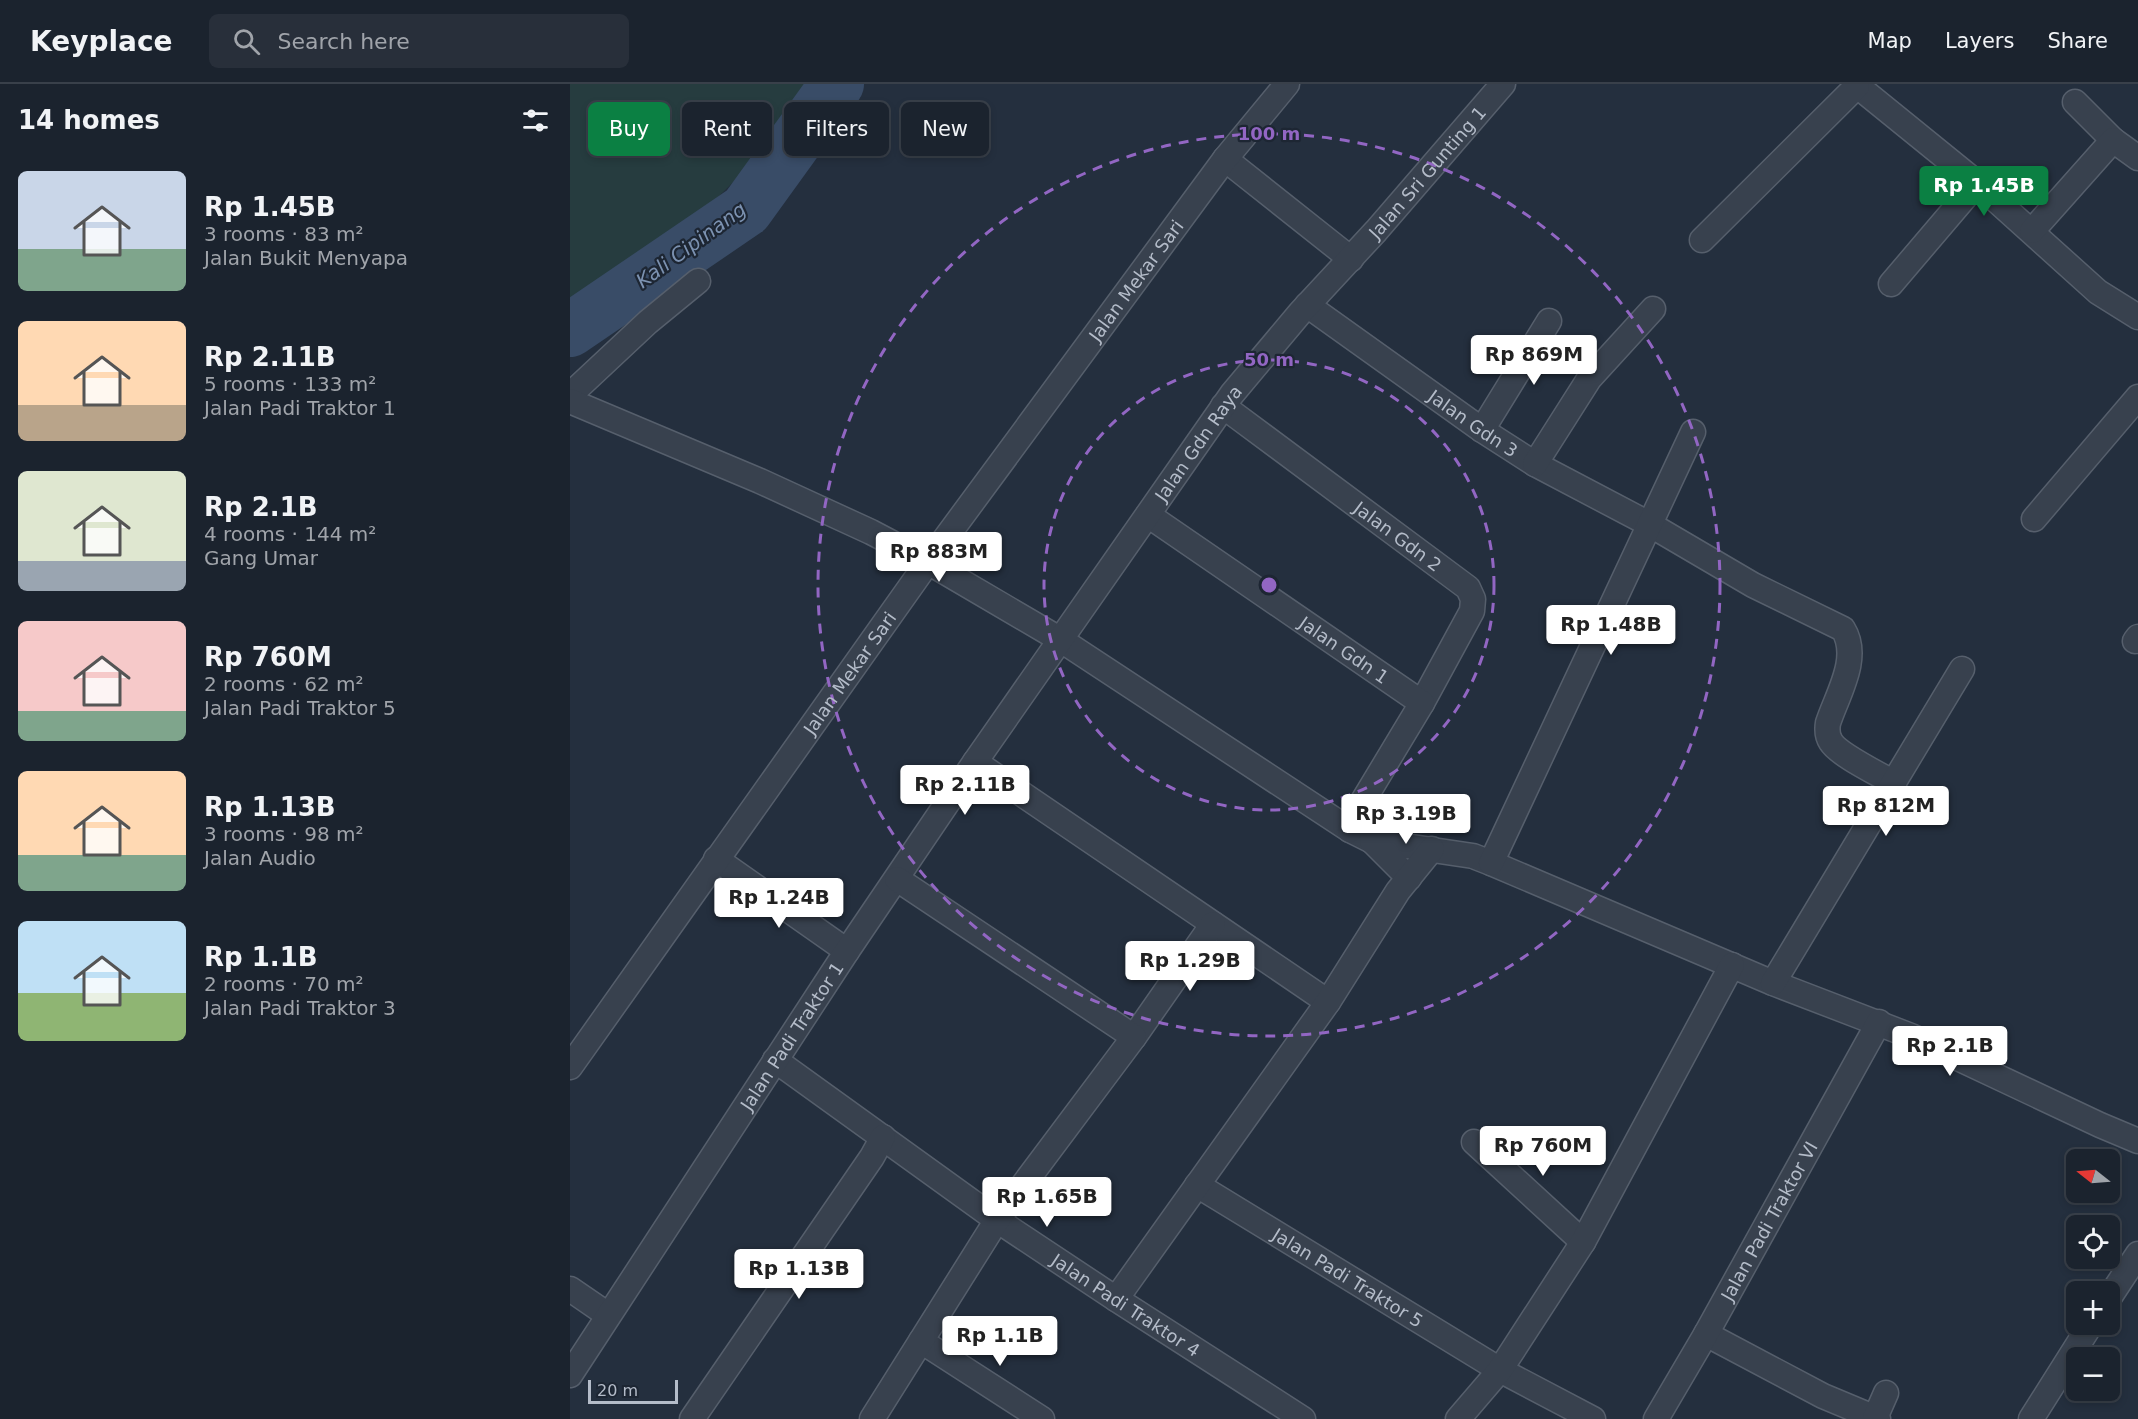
<!DOCTYPE html>
<html lang="en">
<head>
<meta charset="utf-8">
<style>
	:root { --surface:#1b232e; --page:#282f3a; --text:#f1f3f6; --muted:#a0a4aa; --line:#39404a; --accent:#0b8043 }
	body { margin:0; font-family:"DejaVu Sans",sans-serif; background:var(--page); color:var(--text); height:100vh; display:flex; flex-direction:column; font-size:22px; white-space:nowrap }
	* { box-sizing:border-box; margin:0 }
	p { font-size:20px; color:var(--muted) }
	.icon { flex:none; width:33px; height:33px; fill:none; stroke:currentColor; stroke-width:2; stroke-linecap:round; stroke-linejoin:round }
	.map { position:relative; flex:1; overflow:hidden }
	.details { display:flex; flex-direction:column; background:var(--surface); width:570px }
	.details>* { flex:none }
	.top-card { position:absolute; left:18px; top:18px; width:570px; height:54px; display:flex; gap:12px }
	.needle { width:39px; rotate:287deg }
	.fabs { position:absolute; left:1496px; top:1065px; display:grid; gap:12px }
	.fabs a { display:grid; place-items:center; width:54px; height:54px; border-radius:9px; background:var(--surface); box-shadow:0 3px 9px #0003,0 0 0 2px var(--line); font-size:30px }
	.scale { position:absolute; left:18px; bottom:15px; width:90px; box-sizing:border-box; padding-left:6px; border:3px solid #b4bcc9; border-top:0; font-size:16px; line-height:21px; white-space:nowrap; color:#b4bcc9; -webkit-text-stroke:4px #1d2633; paint-order:stroke }
	.price { position:absolute; translate:-50% -51px; padding:0 14px; border-radius:6px; background:#fff; color:#222; font-size:20px; line-height:39px; filter:drop-shadow(0 2px 3px #0008) }
	.price::after { content:''; position:absolute; left:50%; top:36px; width:18px; height:14px; margin-left:-9px; background:inherit; clip-path:polygon(0 0,100% 0,50% 100%) }
	.price.on { background:var(--accent); color:#fff }
	ul { padding:0; list-style:none }
	li { display:flex; align-items:center; gap:18px; height:150px; padding:0 18px }
	li span { display:grid; place-items:center; flex:none; width:168px; height:120px; border-radius:9px; color:#555 }
	li>.icon { margin-inline-start:auto }
	span .icon { width:72px; height:72px; fill:#fffc; stroke-width:1 }
	li b { font-size:26px }
	h2 { display:flex; justify-content:space-between; align-items:center; height:72px; padding:0 18px; font-size:26px }
	.tag { padding:0 21px; border-radius:9px; background:var(--surface); box-shadow:0 3px 9px #0003,0 0 0 2px var(--line); font-size:21px; line-height:54px }
	.tag.on { background:var(--accent); color:#fff }
	header { display:flex; align-items:center; gap:36px; box-sizing:border-box; height:84px; padding:0 30px; background:var(--surface); border-bottom:2px solid var(--line) }
	header strong { font-size:28px }
	nav { display:flex; gap:33px; margin-inline-start:auto; font-size:21px }
	.search { width:420px; height:54px; background:var(--page); display:flex; align-items:center; gap:15px; box-sizing:border-box; padding:0 21px; border-radius:9px; color:var(--muted); font-size:22px }
	main { display:flex; flex:1; min-height:0 }
	.map>svg:first-child { display:block }
	.green { fill:#263c3f }
	.lines { fill:none; stroke-linecap:round; stroke-linejoin:round }
	.river { stroke:#394c67; stroke-width:54 }
	.street-casing { stroke:#565f6c; stroke-width:27 }
	.street { stroke:#38414e; stroke-width:24 }
	.ring { fill:none; stroke:#9266c3; stroke-width:3; stroke-dasharray:10 8 }
	.labels { text-anchor:middle; dominant-baseline:central; stroke-width:4.5; stroke-linejoin:round; paint-order:stroke }
	.street-label { font-size:18px; fill:#b4bcc9; stroke:#1d2633 }
	.water-label { font-size:20px; font-style:italic; fill:#7c92b1; stroke:#1d2633 }
	.centre { fill:#9266c3; stroke:#1d2633; stroke-width:3 }
	.ring-label { font-size:18px; text-anchor:middle; font-weight:bold; fill:#9266c3; stroke:#1d2633; stroke-width:4.5; stroke-linejoin:round; paint-order:stroke }
</style>
</head>
<body>
<header>
<strong>Keyplace</strong>
<div class="search"><svg class="icon" aria-label="search" viewBox="0 0 24 24"><circle cx="10" cy="10" r="6"/><path d="M15 15l6 6"/></svg>Search here</div>
<nav><a>Map</a><a>Layers</a><a>Share</a></nav>
</header>
<main>
<section class="details">
<h2>14 homes<svg class="icon" aria-label="filters" viewBox="0 0 24 24"><path d="M4 7h16M4 17h16"/><circle cx="9" cy="7" r="2"/><circle cx="15" cy="17" r="2"/></svg></h2>
<ul>
<li><span style="background:linear-gradient(#c9d6e8 65%,#7fa58c 0)"><svg class="icon" aria-label="home" viewBox="0 0 24 24"><path d="M3 11l9-7 9 7M6 9v11h12V9"/></svg></span><div><b>Rp 1.45B</b><p>3 rooms · 83 m²</p><p>Jalan Bukit Menyapa</p></div></li>
<li><span style="background:linear-gradient(#ffd9b3 70%,#b9a48a 0)"><svg class="icon" aria-label="home" viewBox="0 0 24 24"><path d="M3 11l9-7 9 7M6 9v11h12V9"/></svg></span><div><b>Rp 2.11B</b><p>5 rooms · 133 m²</p><p>Jalan Padi Traktor 1</p></div></li>
<li><span style="background:linear-gradient(#dfe7d0 75%,#9aa5b1 0)"><svg class="icon" aria-label="home" viewBox="0 0 24 24"><path d="M3 11l9-7 9 7M6 9v11h12V9"/></svg></span><div><b>Rp 2.1B</b><p>4 rooms · 144 m²</p><p>Gang Umar</p></div></li>
<li><span style="background:linear-gradient(#f6c9c9 75%,#7fa58c 0)"><svg class="icon" aria-label="home" viewBox="0 0 24 24"><path d="M3 11l9-7 9 7M6 9v11h12V9"/></svg></span><div><b>Rp 760M</b><p>2 rooms · 62 m²</p><p>Jalan Padi Traktor 5</p></div></li>
<li><span style="background:linear-gradient(#ffd9b3 70%,#7fa58c 0)"><svg class="icon" aria-label="home" viewBox="0 0 24 24"><path d="M3 11l9-7 9 7M6 9v11h12V9"/></svg></span><div><b>Rp 1.13B</b><p>3 rooms · 98 m²</p><p>Jalan Audio</p></div></li>
<li><span style="background:linear-gradient(#bfe0f5 60%,#8fb573 0)"><svg class="icon" aria-label="home" viewBox="0 0 24 24"><path d="M3 11l9-7 9 7M6 9v11h12V9"/></svg></span><div><b>Rp 1.1B</b><p>2 rooms · 70 m²</p><p>Jalan Padi Traktor 3</p></div></li>
</ul>
</section>
<div class="map">
<svg width="1568" height="1335" viewBox="0 0 1568 1335">
	<rect width="100%" height="100%" fill="#242f3e"/>
	<path class="green" d="M 0,0 L 243,0 L 188,74 L 113,147 L 0,219 Z"/>
	<g class="lines">
		<path class="river" d="M 0,246 L 176,126 L 267,0"/>
		<defs>
			<g id="street">
				<path d="M 1285,0 L 1407,99 L 1528,208 L 1568,233"/>
				<path d="M 1505,18 L 1543,56"/>
				<path d="M 655,75 L 781,175"/>
				<path d="M 1462,147 L 1543,56 L 1568,74"/>
				<path d="M 1132,156 L 1287,2"/>
				<path d="M 1321,200 L 1407,99"/>
				<path id="s1" d="M 737,221 L 912,346 L 965,380 L 1079,440 L 1183,501 L 1273,545 C 1291,574 1267,611 1258,639 C 1257,645 1257,652 1261,658 C 1269,671 1309,690 1324,699"/>
				<path d="M 0,311 L 78,238 L 128,197"/>
				<path d="M 0,317 L 190,397 L 301,448 L 358,478 L 491,556 L 780,746 L 802,757 L 903,772 L 921,779 L 1203,899 L 1341,952 L 1530,1041 L 1568,1057"/>
				<path id="s2" d="M 653,322 L 898,504 L 903,515 L 902,527 L 852,619"/>
				<path d="M 912,346 L 979,237"/>
				<path d="M 965,380 L 1019,295 L 1083,225"/>
				<path id="s3" d="M 578,431 L 852,619 L 790,722 L 780,746"/>
				<path d="M 1464,435 L 1568,313"/>
				<path d="M 1565,557 L 1568,553"/>
				<path d="M 405,678 L 758,918"/>
				<path d="M 802,757 L 839,794"/>
				<path d="M 146,775 L 277,867"/>
				<path d="M 921,779 L 1123,348"/>
				<path d="M 1203,899 L 1392,585"/>
				<path d="M 564,953 L 643,840"/>
				<path id="s4" d="M 205,976 L 427,1136 L 546,1215 L 733,1335"/>
				<path id="s5" d="M 0,983 L 358,478 L 655,75 L 717,0"/>
				<path d="M 904,1058 L 1013,1158"/>
				<path id="s6" d="M 627,1101 L 930,1286 L 1023,1335"/>
				<path d="M 0,1205 L 38,1231"/>
				<path d="M 1539,1214 L 1568,1170"/>
				<path d="M 546,1215 L 758,918 L 828,807 L 862,765"/>
				<path d="M 1136,1250 L 1253,1312 L 1308,1335"/>
				<path d="M 351,1257 L 472,1335"/>
				<path id="s7" d="M 0,1291 L 277,867 L 405,678 L 662,310 L 730,229 L 806,147 L 933,0"/>
				<path d="M 1305,1334 L 1316,1309"/>
				<path d="M 122,1335 L 302,1073 L 313,1053"/>
				<path d="M 302,1335 L 427,1136 L 564,953 L 327,795"/>
				<path d="M 888,1335 L 930,1286 L 1013,1158 L 1162,881"/>
				<path id="s8" d="M 1086,1335 L 1136,1250 L 1309,938"/>
				<path d="M 1461,1335 L 1521,1240"/>
			</g>
		</defs>
		<use href="#street" class="street-casing"/>
		<use href="#street" class="street"/>
	</g>
	<g class="ring">
		<circle cx="699" cy="501" r="225"/>
		<circle cx="699" cy="501" r="451"/>
	</g>
	<g class="labels">
		<g class="street-label">
			<text stroke="none"><textPath href="#s7" startOffset="1479">Jalan Sri Gunting 1</textPath></text>
			<text stroke="none"><textPath href="#s5" startOffset="969">Jalan Mekar Sari</textPath></text>
			<text stroke="none"><textPath href="#s1" startOffset="204">Jalan Gdn 3</textPath></text>
			<text stroke="none"><textPath href="#s7" startOffset="1124">Jalan Gdn Raya</textPath></text>
			<text stroke="none"><textPath href="#s2" startOffset="218">Jalan Gdn 2</textPath></text>
			<text stroke="none"><textPath href="#s3" startOffset="238">Jalan Gdn 1</textPath></text>
			<text stroke="none"><textPath href="#s5" startOffset="483">Jalan Mekar Sari</textPath></text>
			<text stroke="none"><textPath href="#s7" startOffset="405">Jalan Padi Traktor 1</textPath></text>
			<text stroke="none"><textPath href="#s8" startOffset="228">Jalan Padi Traktor VI</textPath></text>
			<text stroke="none"><textPath href="#s6" startOffset="177">Jalan Padi Traktor 5</textPath></text>
			<text stroke="none"><textPath href="#s4" startOffset="428">Jalan Padi Traktor 4</textPath></text>
		</g>
		<g class="water-label">
			<text transform="translate(121 161) rotate(-36)">Kali Cipinang</text>
		</g>
	</g>
	<circle cx="699" cy="501" r="9" class="centre"/>
	<g class="ring-label">
		<text x="699" y="56">100 m</text>
		<text x="699" y="282">50 m</text>
	</g>
</svg>
<div class="fabs">
<a><svg class="needle" viewBox="-14 -14 28 28"><path d="M0-13l5 13h-10z" fill="#e53935"/><path d="M0 13l5-13h-10z" fill="#a0a4aa"/></svg></a>
<a><svg class="icon" aria-label="locate" viewBox="0 0 24 24"><circle cx="12" cy="12" r="6"/><path d="M12 2v4M12 18v4M2 12h4M18 12h4"/></svg></a>
<a>+</a>
<a>−</a>
</div>
<div class="scale">20 m</div>
<b class="price on" style="left:1414px;top:133px">Rp 1.45B</b>
<b class="price" style="left:964px;top:302px">Rp 869M</b>
<b class="price" style="left:369px;top:499px">Rp 883M</b>
<b class="price" style="left:1041px;top:572px">Rp 1.48B</b>
<b class="price" style="left:395px;top:732px">Rp 2.11B</b>
<b class="price" style="left:1316px;top:753px">Rp 812M</b>
<b class="price" style="left:836px;top:761px">Rp 3.19B</b>
<b class="price" style="left:209px;top:845px">Rp 1.24B</b>
<b class="price" style="left:620px;top:908px">Rp 1.29B</b>
<b class="price" style="left:1380px;top:993px">Rp 2.1B</b>
<b class="price" style="left:973px;top:1093px">Rp 760M</b>
<b class="price" style="left:477px;top:1144px">Rp 1.65B</b>
<b class="price" style="left:229px;top:1216px">Rp 1.13B</b>
<b class="price" style="left:430px;top:1283px">Rp 1.1B</b>
<div class="top-card">
<a class="tag on">Buy</a>
<a class="tag">Rent</a>
<a class="tag">Filters</a>
<a class="tag">New</a>
</div>
</div>
</main>
</body>
</html>
